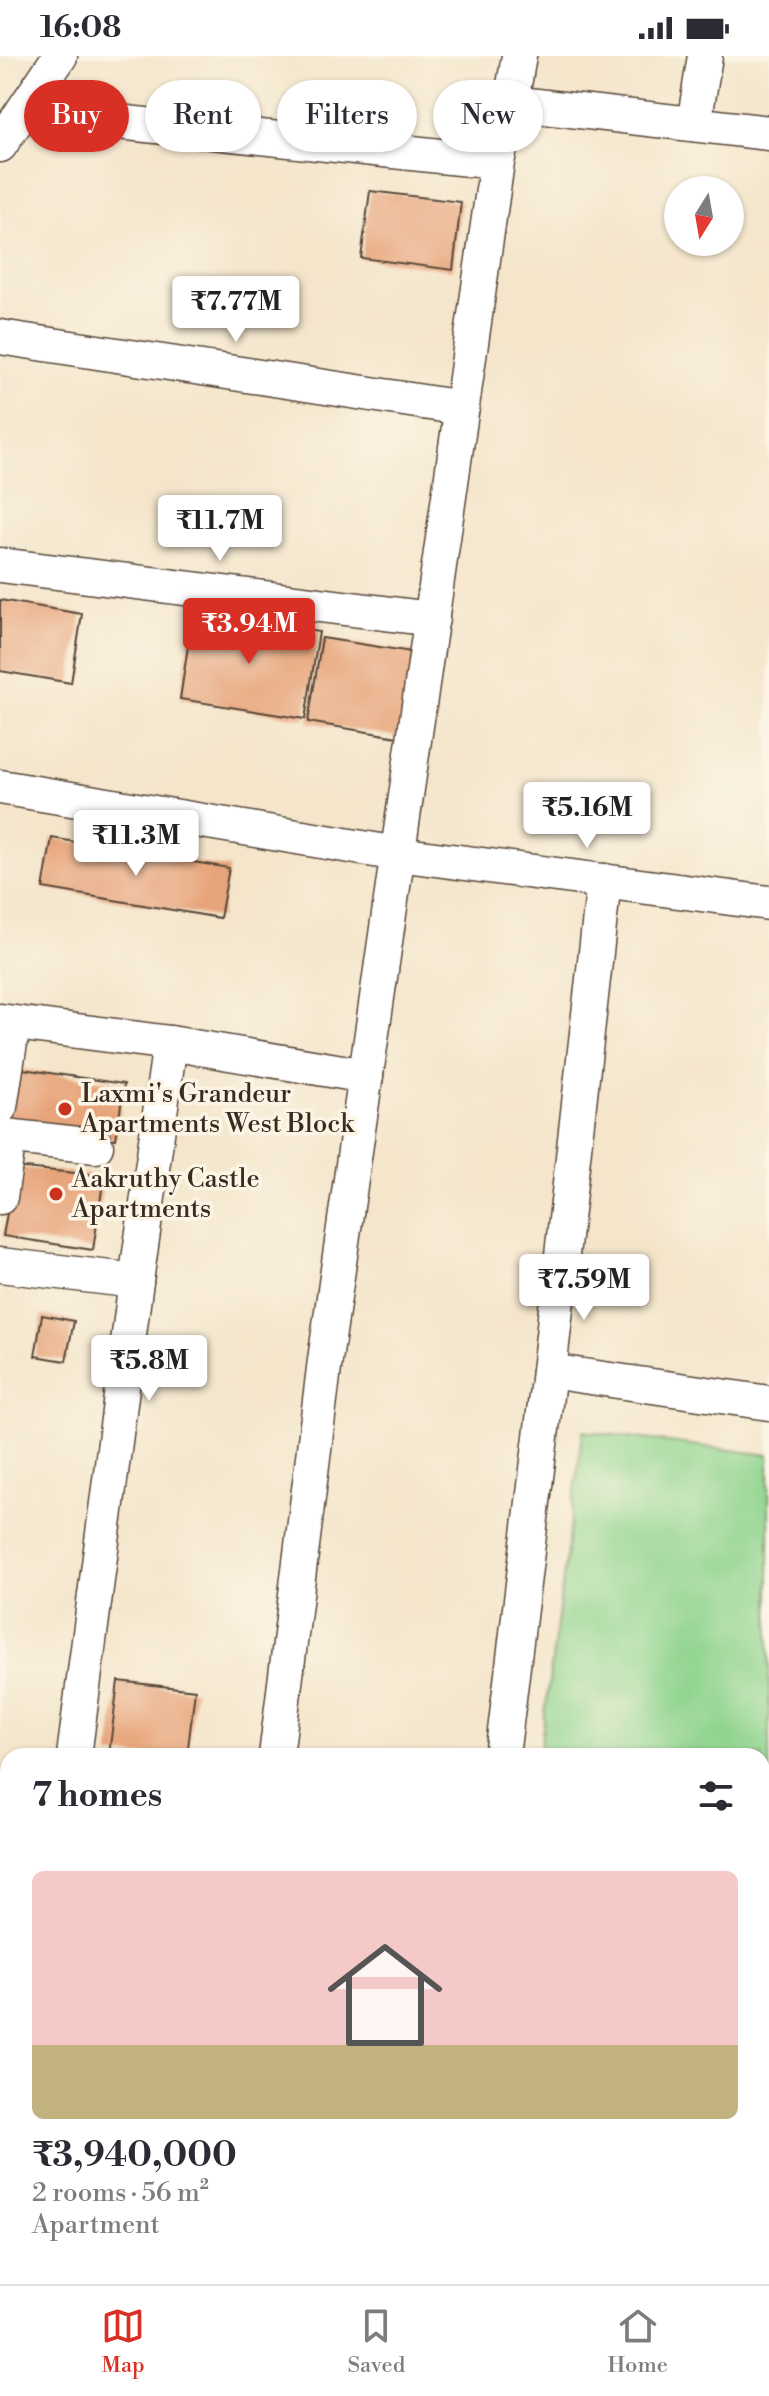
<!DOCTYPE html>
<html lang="en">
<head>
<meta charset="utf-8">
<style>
	:root { --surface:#fff; --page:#f2f2f3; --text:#2b2b33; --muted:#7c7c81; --line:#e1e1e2; --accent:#d93025 }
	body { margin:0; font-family:"Libre Bodoni",serif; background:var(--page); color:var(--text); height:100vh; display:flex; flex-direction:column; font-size:30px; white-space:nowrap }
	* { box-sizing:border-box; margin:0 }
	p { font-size:26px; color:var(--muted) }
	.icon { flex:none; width:44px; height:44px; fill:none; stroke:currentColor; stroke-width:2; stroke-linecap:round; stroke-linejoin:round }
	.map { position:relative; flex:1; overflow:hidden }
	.side { position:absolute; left:0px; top:1692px; width:770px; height:536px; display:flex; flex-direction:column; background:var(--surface); border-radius:24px 24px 0 0; box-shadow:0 2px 6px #0004 }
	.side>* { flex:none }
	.hud { position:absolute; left:24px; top:24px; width:722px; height:72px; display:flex; gap:16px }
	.needle { width:52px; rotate:191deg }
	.controls { position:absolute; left:664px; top:120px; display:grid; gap:16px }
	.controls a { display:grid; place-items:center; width:80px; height:80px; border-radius:50%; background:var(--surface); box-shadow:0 2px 6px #0004; font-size:40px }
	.price { position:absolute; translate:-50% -68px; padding:0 18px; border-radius:8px; background:#fff; color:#222; font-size:26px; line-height:52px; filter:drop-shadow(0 2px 4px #0008) }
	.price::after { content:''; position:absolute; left:50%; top:48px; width:24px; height:18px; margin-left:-12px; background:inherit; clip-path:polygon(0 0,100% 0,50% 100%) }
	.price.current { background:var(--accent); color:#fff }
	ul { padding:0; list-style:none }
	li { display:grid; align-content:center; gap:16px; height:424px; padding:0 32px }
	li span { display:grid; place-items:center; height:248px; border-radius:12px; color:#555 }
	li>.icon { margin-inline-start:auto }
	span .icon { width:144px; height:144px; fill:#fffc; stroke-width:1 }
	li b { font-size:34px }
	h2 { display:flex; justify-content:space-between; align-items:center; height:96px; padding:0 32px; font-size:34px }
	.chip { padding:0 28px; border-radius:36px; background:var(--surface); box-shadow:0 2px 6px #0004; font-size:28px; line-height:72px }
	.chip.current { background:var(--accent); color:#fff }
	.status { display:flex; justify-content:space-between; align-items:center; height:56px; padding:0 40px; background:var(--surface); direction:ltr }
	.status svg { height:22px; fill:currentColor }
	.menu { display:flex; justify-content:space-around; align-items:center; height:112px; border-top:2px solid var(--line); background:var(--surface); font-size:22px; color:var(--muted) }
	.menu a { display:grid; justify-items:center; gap:4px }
	.menu .current { color:var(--accent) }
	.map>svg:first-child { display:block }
	.green { fill:#8fd48e; stroke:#657f56; stroke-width:2 }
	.building { fill:#e7a47a }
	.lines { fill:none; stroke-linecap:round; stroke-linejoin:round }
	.minor-casing { stroke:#574638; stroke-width:37 }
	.minor { stroke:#fff; stroke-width:34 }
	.poi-dot { fill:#c8321e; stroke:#fcf5e5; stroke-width:3 }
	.labels { text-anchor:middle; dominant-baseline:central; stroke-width:7; stroke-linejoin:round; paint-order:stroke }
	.poi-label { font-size:26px; fill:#3b2a1e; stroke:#fcf5e5; text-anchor:start }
</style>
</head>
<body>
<div class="status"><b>16:08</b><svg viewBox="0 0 49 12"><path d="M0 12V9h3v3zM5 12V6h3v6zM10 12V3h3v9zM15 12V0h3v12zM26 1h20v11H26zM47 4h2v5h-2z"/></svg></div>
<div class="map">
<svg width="769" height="2228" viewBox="0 0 769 2228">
	<rect width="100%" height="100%" fill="#fcf5e5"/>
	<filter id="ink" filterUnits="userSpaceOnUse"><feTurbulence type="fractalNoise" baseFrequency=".0125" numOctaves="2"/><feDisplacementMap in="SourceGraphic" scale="16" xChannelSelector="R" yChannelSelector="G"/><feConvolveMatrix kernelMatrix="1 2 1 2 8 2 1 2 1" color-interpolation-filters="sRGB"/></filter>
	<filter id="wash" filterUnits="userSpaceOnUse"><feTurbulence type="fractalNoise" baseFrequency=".006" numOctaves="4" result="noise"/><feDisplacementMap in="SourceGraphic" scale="32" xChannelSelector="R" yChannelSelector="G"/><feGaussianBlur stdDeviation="1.8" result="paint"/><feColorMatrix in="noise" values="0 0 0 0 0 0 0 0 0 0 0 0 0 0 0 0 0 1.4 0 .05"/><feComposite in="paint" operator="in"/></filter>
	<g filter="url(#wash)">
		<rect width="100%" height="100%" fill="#f4e5cb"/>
		<path class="green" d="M 583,1375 L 769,1399 L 769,1867 L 762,1866 L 762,1700 L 539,1700 Z"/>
		<g id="blocks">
			<g class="building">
				<path d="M 370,135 L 461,146 L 453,214 L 361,202 Z"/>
				<path d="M 0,544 L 82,558 L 71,627 L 0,615 Z"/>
				<path d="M 193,557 L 319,576 L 305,663 L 180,643 Z"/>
				<path d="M 322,582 L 418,597 L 404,682 L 308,666 Z"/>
				<path d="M 52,782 L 229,812 L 220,862 L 43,832 Z"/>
				<path d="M 16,1012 L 124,1028 L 116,1083 L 8,1067 Z"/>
				<path d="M 15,1111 L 104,1120 L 93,1194 L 3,1180 Z"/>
				<path d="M 42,1259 L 74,1265 L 66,1305 L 35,1300 Z"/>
				<path d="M 118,1625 L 195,1634 L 187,1700 L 109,1699 Z"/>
			</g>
		</g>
	</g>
	<g filter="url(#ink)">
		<use href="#blocks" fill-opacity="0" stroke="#574638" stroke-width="2"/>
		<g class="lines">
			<defs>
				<g id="minor">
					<path d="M 511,47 L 769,77"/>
					<path d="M 23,56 L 497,106"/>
					<path d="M 694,68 L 705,0"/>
					<path d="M 0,89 L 60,0"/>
					<path d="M 0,281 L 462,352"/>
					<path d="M 0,509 L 432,563"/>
					<path d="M 0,731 L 398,798 L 769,847"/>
					<path d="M 0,965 L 170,987 L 366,1020"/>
					<path d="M 0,1051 L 13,967"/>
					<path d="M 0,1076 L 5,1080 L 96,1090"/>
					<path d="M 0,1141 L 7,1095"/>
					<path d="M 0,1209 L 136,1225"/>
					<path d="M 549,1315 L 769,1347"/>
					<path d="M 74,1700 L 136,1225 L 170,987"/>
					<path d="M 276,1700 L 325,1304 L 497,106 L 511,47 L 519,0"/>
					<path d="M 502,1700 L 549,1315 L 604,825"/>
					<path d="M 0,1787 L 8,1788"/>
					<path d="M 0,1987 L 8,1989"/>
					<path d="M 438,2228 L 439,2220"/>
				</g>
			</defs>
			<use href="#minor" class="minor-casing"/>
			<use href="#minor" class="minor"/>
		</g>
	</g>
	<g class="poi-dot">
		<circle cx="65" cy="1053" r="8"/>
		<circle cx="56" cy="1138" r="8"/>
	</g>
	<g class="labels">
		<g class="poi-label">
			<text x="81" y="1038">Laxmi's Grandeur<tspan x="81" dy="30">Apartments West Block</tspan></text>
			<text x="72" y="1123">Aakruthy Castle<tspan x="72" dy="30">Apartments</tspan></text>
		</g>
	</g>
</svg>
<div class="controls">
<a><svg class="needle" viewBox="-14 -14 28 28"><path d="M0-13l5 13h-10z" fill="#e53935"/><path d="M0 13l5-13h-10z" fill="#7c7c81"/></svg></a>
</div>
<b class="price" style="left:236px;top:288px">₹7.77M</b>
<b class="price" style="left:220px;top:507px">₹11.7M</b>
<b class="price current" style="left:249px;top:610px">₹3.94M</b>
<b class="price" style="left:587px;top:794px">₹5.16M</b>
<b class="price" style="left:136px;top:822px">₹11.3M</b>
<b class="price" style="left:584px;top:1266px">₹7.59M</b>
<b class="price" style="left:149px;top:1347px">₹5.8M</b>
<div class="hud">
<a class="chip current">Buy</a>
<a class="chip">Rent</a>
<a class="chip">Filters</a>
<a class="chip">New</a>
</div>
<section class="side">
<h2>7 homes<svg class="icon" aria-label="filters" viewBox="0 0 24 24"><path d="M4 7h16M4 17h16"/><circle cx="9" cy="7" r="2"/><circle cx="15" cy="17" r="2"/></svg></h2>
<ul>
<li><span style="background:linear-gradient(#f6c9c9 70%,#c2b280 0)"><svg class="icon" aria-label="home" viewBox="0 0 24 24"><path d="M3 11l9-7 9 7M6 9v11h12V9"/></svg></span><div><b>₹3,940,000</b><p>2 rooms · 56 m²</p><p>Apartment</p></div></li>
</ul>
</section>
</div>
<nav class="menu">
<a class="current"><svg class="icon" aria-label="map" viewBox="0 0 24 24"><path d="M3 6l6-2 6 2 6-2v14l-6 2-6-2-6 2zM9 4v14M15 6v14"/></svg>Map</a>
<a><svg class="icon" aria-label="saved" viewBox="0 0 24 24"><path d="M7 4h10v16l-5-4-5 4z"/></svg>Saved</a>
<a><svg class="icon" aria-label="home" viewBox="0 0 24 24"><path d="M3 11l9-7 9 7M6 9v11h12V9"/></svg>Home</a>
</nav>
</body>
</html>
